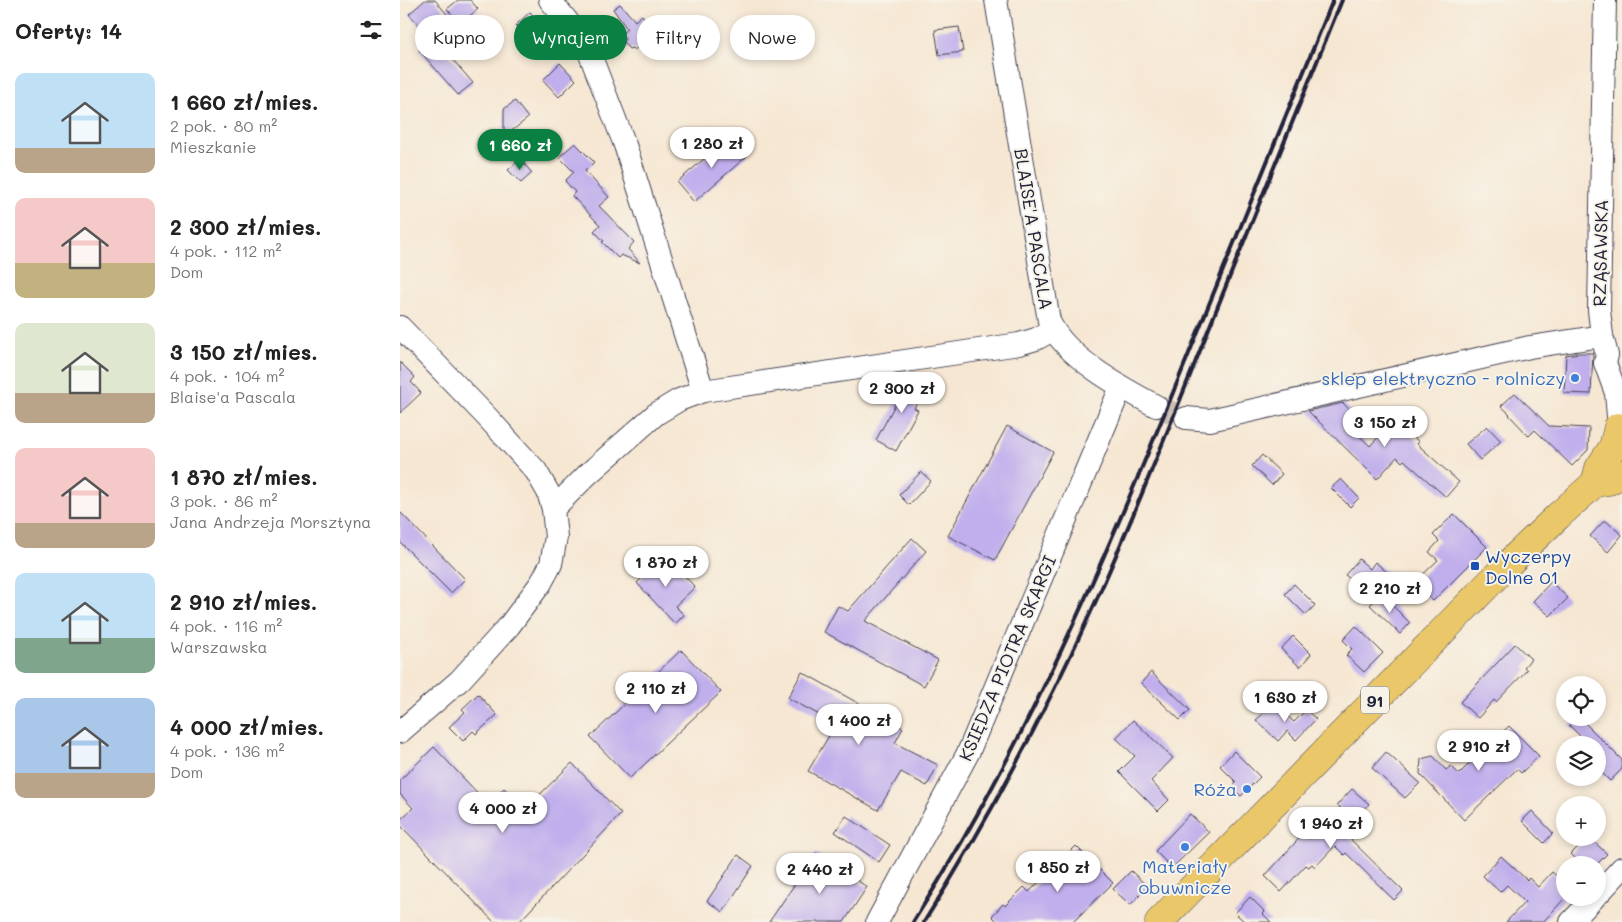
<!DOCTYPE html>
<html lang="pl">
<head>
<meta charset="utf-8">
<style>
	:root { --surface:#fff; --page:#f6f6f6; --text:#222; --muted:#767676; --accent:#0b8043 }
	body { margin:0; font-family:Mali,sans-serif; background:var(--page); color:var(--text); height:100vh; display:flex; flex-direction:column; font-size:19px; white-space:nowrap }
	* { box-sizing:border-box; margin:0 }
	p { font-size:16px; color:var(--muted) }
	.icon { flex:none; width:28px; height:28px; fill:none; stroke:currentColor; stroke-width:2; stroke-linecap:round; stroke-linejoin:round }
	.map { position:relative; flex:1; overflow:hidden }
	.side { display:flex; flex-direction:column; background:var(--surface); width:400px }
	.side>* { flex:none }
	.banner { position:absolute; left:15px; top:15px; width:475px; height:45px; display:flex; gap:10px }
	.tools { position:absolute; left:1156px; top:676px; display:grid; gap:10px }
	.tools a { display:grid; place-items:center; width:50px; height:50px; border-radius:50%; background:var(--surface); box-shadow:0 2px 8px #0003; font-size:25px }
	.price { position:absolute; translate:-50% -42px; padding:0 11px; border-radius:18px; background:#fff; color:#222; font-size:16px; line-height:32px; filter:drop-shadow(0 1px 2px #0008) }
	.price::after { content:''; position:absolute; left:50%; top:30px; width:15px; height:11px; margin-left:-8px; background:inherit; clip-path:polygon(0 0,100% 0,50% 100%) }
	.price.active { background:var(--accent); color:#fff }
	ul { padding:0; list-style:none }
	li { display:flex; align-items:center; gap:15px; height:125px; padding:0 15px }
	li span { display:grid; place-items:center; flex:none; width:140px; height:100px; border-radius:10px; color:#555 }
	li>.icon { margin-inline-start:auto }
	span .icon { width:60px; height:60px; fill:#fffc; stroke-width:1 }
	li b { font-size:21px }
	h2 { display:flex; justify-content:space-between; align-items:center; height:60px; padding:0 15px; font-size:21px }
	.pill { padding:0 18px; border-radius:22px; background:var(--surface); box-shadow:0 2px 8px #0003; font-size:18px; line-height:45px }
	.pill.active { background:var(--accent); color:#fff }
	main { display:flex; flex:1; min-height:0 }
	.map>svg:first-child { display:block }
	.building { fill:#c0afec }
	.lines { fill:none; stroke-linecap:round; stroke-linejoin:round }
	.minor-tunnel { stroke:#ccc0b5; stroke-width:22; stroke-dasharray:22 11; stroke-linecap:butt }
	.minor-casing { stroke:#424052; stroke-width:24 }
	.major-casing { stroke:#424052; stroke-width:29 }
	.minor { stroke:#fff; stroke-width:22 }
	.major { stroke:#eac769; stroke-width:28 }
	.rail { stroke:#22223b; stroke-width:4 }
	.shop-dot { fill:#3f7fe0; stroke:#f7f3e8; stroke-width:2 }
	.transit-dot { fill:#1a4fb4; stroke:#f7f3e8; stroke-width:2 }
	.labels { text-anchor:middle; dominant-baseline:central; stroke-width:4; stroke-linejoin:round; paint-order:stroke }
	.shield { fill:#f7f3e8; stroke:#62616f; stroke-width:1 }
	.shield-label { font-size:16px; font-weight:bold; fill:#22223b }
	.street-label { font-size:18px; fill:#22223b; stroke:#f7f3e8 }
	.shop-label { font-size:18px; fill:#366cbe; stroke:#f7f3e8; text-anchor:end }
	.transit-label { font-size:18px; fill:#164399; stroke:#f7f3e8; text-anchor:start }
</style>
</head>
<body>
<main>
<section class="side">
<h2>Oferty: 14<svg class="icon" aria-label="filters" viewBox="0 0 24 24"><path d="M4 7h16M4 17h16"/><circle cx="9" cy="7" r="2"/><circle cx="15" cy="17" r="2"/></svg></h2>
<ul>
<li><span style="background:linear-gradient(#bfe0f5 75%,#b9a48a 0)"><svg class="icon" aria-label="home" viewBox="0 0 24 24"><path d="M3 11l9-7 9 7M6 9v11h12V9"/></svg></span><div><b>1 660 zł/mies.</b><p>2 pok. · 80 m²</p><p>Mieszkanie</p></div></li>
<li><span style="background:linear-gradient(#f6c9c9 65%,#c2b280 0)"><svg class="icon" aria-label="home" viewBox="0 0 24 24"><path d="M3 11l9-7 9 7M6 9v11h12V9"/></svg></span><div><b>2 300 zł/mies.</b><p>4 pok. · 112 m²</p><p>Dom</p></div></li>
<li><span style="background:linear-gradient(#dfe7d0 70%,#b9a48a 0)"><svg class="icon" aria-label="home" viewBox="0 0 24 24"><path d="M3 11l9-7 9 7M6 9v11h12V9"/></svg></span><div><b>3 150 zł/mies.</b><p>4 pok. · 104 m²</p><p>Blaise'a Pascala</p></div></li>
<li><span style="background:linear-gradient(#f6c9c9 75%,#b9a48a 0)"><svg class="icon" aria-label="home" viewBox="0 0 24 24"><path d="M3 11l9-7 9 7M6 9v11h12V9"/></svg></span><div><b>1 870 zł/mies.</b><p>3 pok. · 86 m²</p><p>Jana Andrzeja Morsztyna</p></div></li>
<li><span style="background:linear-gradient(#bfe0f5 65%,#7fa58c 0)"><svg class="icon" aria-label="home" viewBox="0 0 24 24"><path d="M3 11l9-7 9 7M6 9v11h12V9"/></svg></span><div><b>2 910 zł/mies.</b><p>4 pok. · 116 m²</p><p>Warszawska</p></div></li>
<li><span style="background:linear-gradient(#a9c7e8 75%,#b9a48a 0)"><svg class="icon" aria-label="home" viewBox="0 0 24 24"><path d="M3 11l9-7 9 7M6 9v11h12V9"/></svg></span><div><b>4 000 zł/mies.</b><p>4 pok. · 136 m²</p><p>Dom</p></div></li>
</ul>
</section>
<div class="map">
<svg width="1222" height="922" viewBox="0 0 1222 922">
	<rect width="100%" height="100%" fill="#f7f3e8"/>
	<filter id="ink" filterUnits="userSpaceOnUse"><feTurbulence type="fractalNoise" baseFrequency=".02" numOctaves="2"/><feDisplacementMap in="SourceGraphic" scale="10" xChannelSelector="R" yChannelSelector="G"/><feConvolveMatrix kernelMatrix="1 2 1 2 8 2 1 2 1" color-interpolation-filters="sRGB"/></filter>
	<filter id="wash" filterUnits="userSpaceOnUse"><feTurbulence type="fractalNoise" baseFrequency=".0096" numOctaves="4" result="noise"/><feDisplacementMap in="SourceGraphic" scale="20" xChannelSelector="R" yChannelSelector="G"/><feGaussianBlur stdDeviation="1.12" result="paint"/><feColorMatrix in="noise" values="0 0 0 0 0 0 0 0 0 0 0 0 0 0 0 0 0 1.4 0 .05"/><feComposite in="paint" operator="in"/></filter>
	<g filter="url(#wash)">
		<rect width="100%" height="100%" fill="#f6e7d3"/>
		<g id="blocks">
			<g class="building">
				<path d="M 25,0 L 35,0 L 50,18 L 29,36 L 9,14 Z"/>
				<path d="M 58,0 L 70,0 L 78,9 L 65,20 L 62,17 L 58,21 L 47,9 Z"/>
				<path d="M 220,4 L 235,21 L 242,15 L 256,34 L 234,50 L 232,48 L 229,49 L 223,42 L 225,39 L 221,34 L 227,29 L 213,9 Z"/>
				<path d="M 130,12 L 148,31 L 134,44 L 116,25 Z"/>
				<path d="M 559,27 L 563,52 L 539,55 L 535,30 Z"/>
				<path d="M 34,38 L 73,83 L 58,95 L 19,50 Z"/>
				<path d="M 160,63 L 176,80 L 159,97 L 143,80 Z"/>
				<path d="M 115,101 L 128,118 L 104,137 L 104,109 Z"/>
				<path d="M 330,137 L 347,156 L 294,202 L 277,182 Z"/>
				<path d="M 175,143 L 194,162 L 185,171 L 209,197 L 199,206 L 234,242 L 228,249 L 240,263 L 221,255 L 218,258 L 202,242 L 204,241 L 194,231 L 200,225 L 172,196 L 175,192 L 165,181 L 174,172 L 159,157 Z"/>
				<path d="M 120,159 L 132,173 L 121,183 L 108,170 Z"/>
				<path d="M 1179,353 L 1193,353 L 1191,394 L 1164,393 L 1166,355 Z"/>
				<path d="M 0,362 L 15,377 L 11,382 L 21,393 L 0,413 Z"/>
				<path d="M 511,375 L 527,383 L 514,408 L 518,410 L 496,451 L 476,440 Z"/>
				<path d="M 1115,393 L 1149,426 L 1189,428 L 1188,450 L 1172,466 L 1135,430 L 1129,436 L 1109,415 L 1110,414 L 1101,406 Z"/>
				<path d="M 943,403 L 951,411 L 943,420 L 970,446 L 994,420 L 1019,442 L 1017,444 L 1059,482 L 1046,497 L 1004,460 L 1002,462 L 997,457 L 977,479 L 908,411 Z"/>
				<path d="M 607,426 L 653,452 L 595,560 L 548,536 Z"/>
				<path d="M 1087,426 L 1101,441 L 1080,460 L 1066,444 Z"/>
				<path d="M 862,455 L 882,474 L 872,485 L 852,466 Z"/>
				<path d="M 521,472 L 531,481 L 509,505 L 499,495 Z"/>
				<path d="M 941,479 L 959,498 L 950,507 L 931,488 Z"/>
				<path d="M 0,512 L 65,579 L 51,593 L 0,542 Z"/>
				<path d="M 1054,514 L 1087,547 L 1033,601 L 1014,583 L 1038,560 L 1029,552 L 1039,541 L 1033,535 Z"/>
				<path d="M 1205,520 L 1222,535 L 1208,552 L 1190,536 Z"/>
				<path d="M 512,538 L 526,551 L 465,621 L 538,660 L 524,686 L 424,632 L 438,606 L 448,611 Z"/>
				<path d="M 262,557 L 271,566 L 273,564 L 295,587 L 275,606 L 284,615 L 275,624 L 237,583 Z"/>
				<path d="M 959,559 L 970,569 L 975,562 L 988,573 L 968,597 L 955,587 L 957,584 L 945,575 Z"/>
				<path d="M 1151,582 L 1168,598 L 1150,616 L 1133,601 Z"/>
				<path d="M 894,584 L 915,605 L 906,615 L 885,594 Z"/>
				<path d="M 981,594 L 1010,623 L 1000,634 L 970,605 Z"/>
				<path d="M 956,626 L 983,653 L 964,672 L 946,655 L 952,649 L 943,640 Z"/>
				<path d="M 893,636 L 911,654 L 900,667 L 881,649 Z"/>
				<path d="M 1115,644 L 1131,659 L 1124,667 L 1127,670 L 1096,702 L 1094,700 L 1078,718 L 1060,702 Z"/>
				<path d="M 281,650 L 321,692 L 230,778 L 190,737 Z"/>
				<path d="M 402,672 L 503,728 L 495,743 L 538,765 L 527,786 L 501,772 L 478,810 L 408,771 L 436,724 L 388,698 Z"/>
				<path d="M 751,672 L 790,710 L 780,720 L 741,683 Z"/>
				<path d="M 78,694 L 97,715 L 76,734 L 73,731 L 63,741 L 49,727 L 65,712 L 62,709 Z"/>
				<path d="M 874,704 L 894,722 L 906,710 L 916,719 L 896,740 L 887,731 L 878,741 L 856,720 Z"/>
				<path d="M 1177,718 L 1180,718 L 1222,760 L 1222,769 L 1210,781 L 1198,769 L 1198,745 L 1189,745 L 1169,725 Z"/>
				<path d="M 733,720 L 773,758 L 751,781 L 769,800 L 758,811 L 719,772 L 735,756 L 716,738 Z"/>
				<path d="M 1109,726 L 1139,756 L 1121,773 L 1117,769 L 1064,820 L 1020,774 L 1021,759 L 1033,756 L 1046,770 L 1051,766 L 1059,774 L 1073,760 L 1073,749 L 1085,749 Z"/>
				<path d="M 34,747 L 88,804 L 104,788 L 125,809 L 172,763 L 221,814 L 119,922 L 94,922 L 0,825 L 0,820 L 13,808 L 0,794 L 0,780 Z"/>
				<path d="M 834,751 L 860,777 L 841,796 L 831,787 L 836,782 L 820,766 Z"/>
				<path d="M 986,752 L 1020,783 L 1005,798 L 972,768 Z"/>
				<path d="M 952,789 L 969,804 L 943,832 L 1003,891 L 994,900 L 946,853 L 944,855 L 935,846 L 915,867 L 912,864 L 909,867 L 906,865 L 881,892 L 865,876 L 904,833 L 910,839 L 941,808 L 937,805 Z"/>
				<path d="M 1132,811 L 1153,833 L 1144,843 L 1122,821 Z"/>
				<path d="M 790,814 L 809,832 L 772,868 L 755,851 Z"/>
				<path d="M 446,816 L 490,845 L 479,862 L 435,832 Z"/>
				<path d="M 1187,838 L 1190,838 L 1207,854 L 1196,865 L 1182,865 L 1171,854 Z"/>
				<path d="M 676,846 L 713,883 L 673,922 L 598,922 L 592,916 L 603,904 L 605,906 L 624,887 L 629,892 Z"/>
				<path d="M 416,853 L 467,887 L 444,922 L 369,922 Z"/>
				<path d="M 338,855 L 353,866 L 323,912 L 307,901 Z"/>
				<path d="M 1101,856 L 1127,880 L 1129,878 L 1138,887 L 1152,872 L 1158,877 L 1165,869 L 1165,898 L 1143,922 L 1106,922 L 1125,902 L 1107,885 L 1100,892 L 1083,876 Z"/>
				<path d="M 731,871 L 748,887 L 730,905 L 713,889 Z"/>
				<path d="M 850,897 L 865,912 L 863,914 L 871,922 L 845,922 L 835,913 Z"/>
			</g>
		</g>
	</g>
	<g filter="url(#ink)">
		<use href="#blocks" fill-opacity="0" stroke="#424052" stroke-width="1"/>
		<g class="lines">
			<path class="minor-tunnel" d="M 756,406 L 786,418"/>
			<defs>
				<g id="minor">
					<path d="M 150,0 L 186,44 L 225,145 L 303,391 L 619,344 L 636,339 L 653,330"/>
					<path d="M 596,0 L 649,321 C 665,357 722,388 756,406"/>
					<path d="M 1205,0 L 1199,310 L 1202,336 L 1207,355 L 1205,363 L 1216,393 L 1218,416"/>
					<path d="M 0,327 L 87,417 L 136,471 L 148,492 L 153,509 L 156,537 L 151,564 L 141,583 L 109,626 L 60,680 L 0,732"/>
					<path d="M 786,418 L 810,420 L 1130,347 L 1202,336"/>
					<path d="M 153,509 L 187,475 L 256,414 L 279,400 L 303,391"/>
					<path d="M 1198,894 L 1222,868"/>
					<path d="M 477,922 L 568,753 L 721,387"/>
					<path d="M 1171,922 L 1194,898"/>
				</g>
				<g id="major">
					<path d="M 1195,483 L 1209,481 L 1222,474"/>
					<path d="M 759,922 L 1109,563 L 1158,516 L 1195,483 L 1199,468 L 1213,447 L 1218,427"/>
				</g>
			</defs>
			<use href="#minor" class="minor-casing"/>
			<use href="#major" class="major-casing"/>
			<use href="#minor" class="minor"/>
			<use href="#major" class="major"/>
			<g class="rail">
				<path d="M 513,922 C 623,751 702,566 779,378 C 830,252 881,126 933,0"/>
				<path d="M 524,922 C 589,820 645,713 695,603 C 730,526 761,447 793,368 C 842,245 892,123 942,0"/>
			</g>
		</g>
	</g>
	<g class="shop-dot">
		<circle cx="1175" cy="378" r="5"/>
		<circle cx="847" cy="789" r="5"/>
		<circle cx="785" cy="847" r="5"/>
	</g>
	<rect class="transit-dot" x="1070" y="561" width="10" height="10" rx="2.5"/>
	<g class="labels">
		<rect class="shield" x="961" y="686.5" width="28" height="27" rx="4"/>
		<g class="shield-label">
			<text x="975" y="700">91</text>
		</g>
		<g class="street-label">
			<text transform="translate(634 229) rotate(81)">BLAISE'A PASCALA</text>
			<text transform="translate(1200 253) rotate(-89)">RZĄSAWSKA</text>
			<text transform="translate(607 658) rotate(-67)">KSIĘDZA PIOTRA SKARGI</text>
		</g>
		<g class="shop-label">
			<text x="1165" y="378">sklep elektryczno - rolniczy</text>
			<text x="837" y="789">Róża</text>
			<text x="785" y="866" text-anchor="middle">Materiały<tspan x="785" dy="21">obuwnicze</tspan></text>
		</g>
		<g class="transit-label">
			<text x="1085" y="556">Wyczerpy<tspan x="1085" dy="21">Dolne 01</tspan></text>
		</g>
	</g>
</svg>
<div class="tools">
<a><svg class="icon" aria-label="locate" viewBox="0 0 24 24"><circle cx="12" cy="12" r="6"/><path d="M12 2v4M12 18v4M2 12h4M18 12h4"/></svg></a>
<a><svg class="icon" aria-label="layers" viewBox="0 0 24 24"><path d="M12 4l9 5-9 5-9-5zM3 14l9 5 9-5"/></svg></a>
<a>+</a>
<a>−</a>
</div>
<b class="price" style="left:312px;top:169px">1 280 zł</b>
<b class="price active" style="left:120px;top:171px">1 660 zł</b>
<b class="price" style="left:502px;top:414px">2 300 zł</b>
<b class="price" style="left:985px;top:448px">3 150 zł</b>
<b class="price" style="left:266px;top:588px">1 870 zł</b>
<b class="price" style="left:990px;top:614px">2 210 zł</b>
<b class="price" style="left:256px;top:714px">2 110 zł</b>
<b class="price" style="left:885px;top:723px">1 630 zł</b>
<b class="price" style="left:459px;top:746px">1 400 zł</b>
<b class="price" style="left:1079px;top:772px">2 910 zł</b>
<b class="price" style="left:103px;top:834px">4 000 zł</b>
<b class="price" style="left:931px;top:849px">1 940 zł</b>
<b class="price" style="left:658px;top:893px">1 850 zł</b>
<b class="price" style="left:420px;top:895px">2 440 zł</b>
<div class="banner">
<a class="pill">Kupno</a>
<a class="pill active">Wynajem</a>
<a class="pill">Filtry</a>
<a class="pill">Nowe</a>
</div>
</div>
</main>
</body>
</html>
